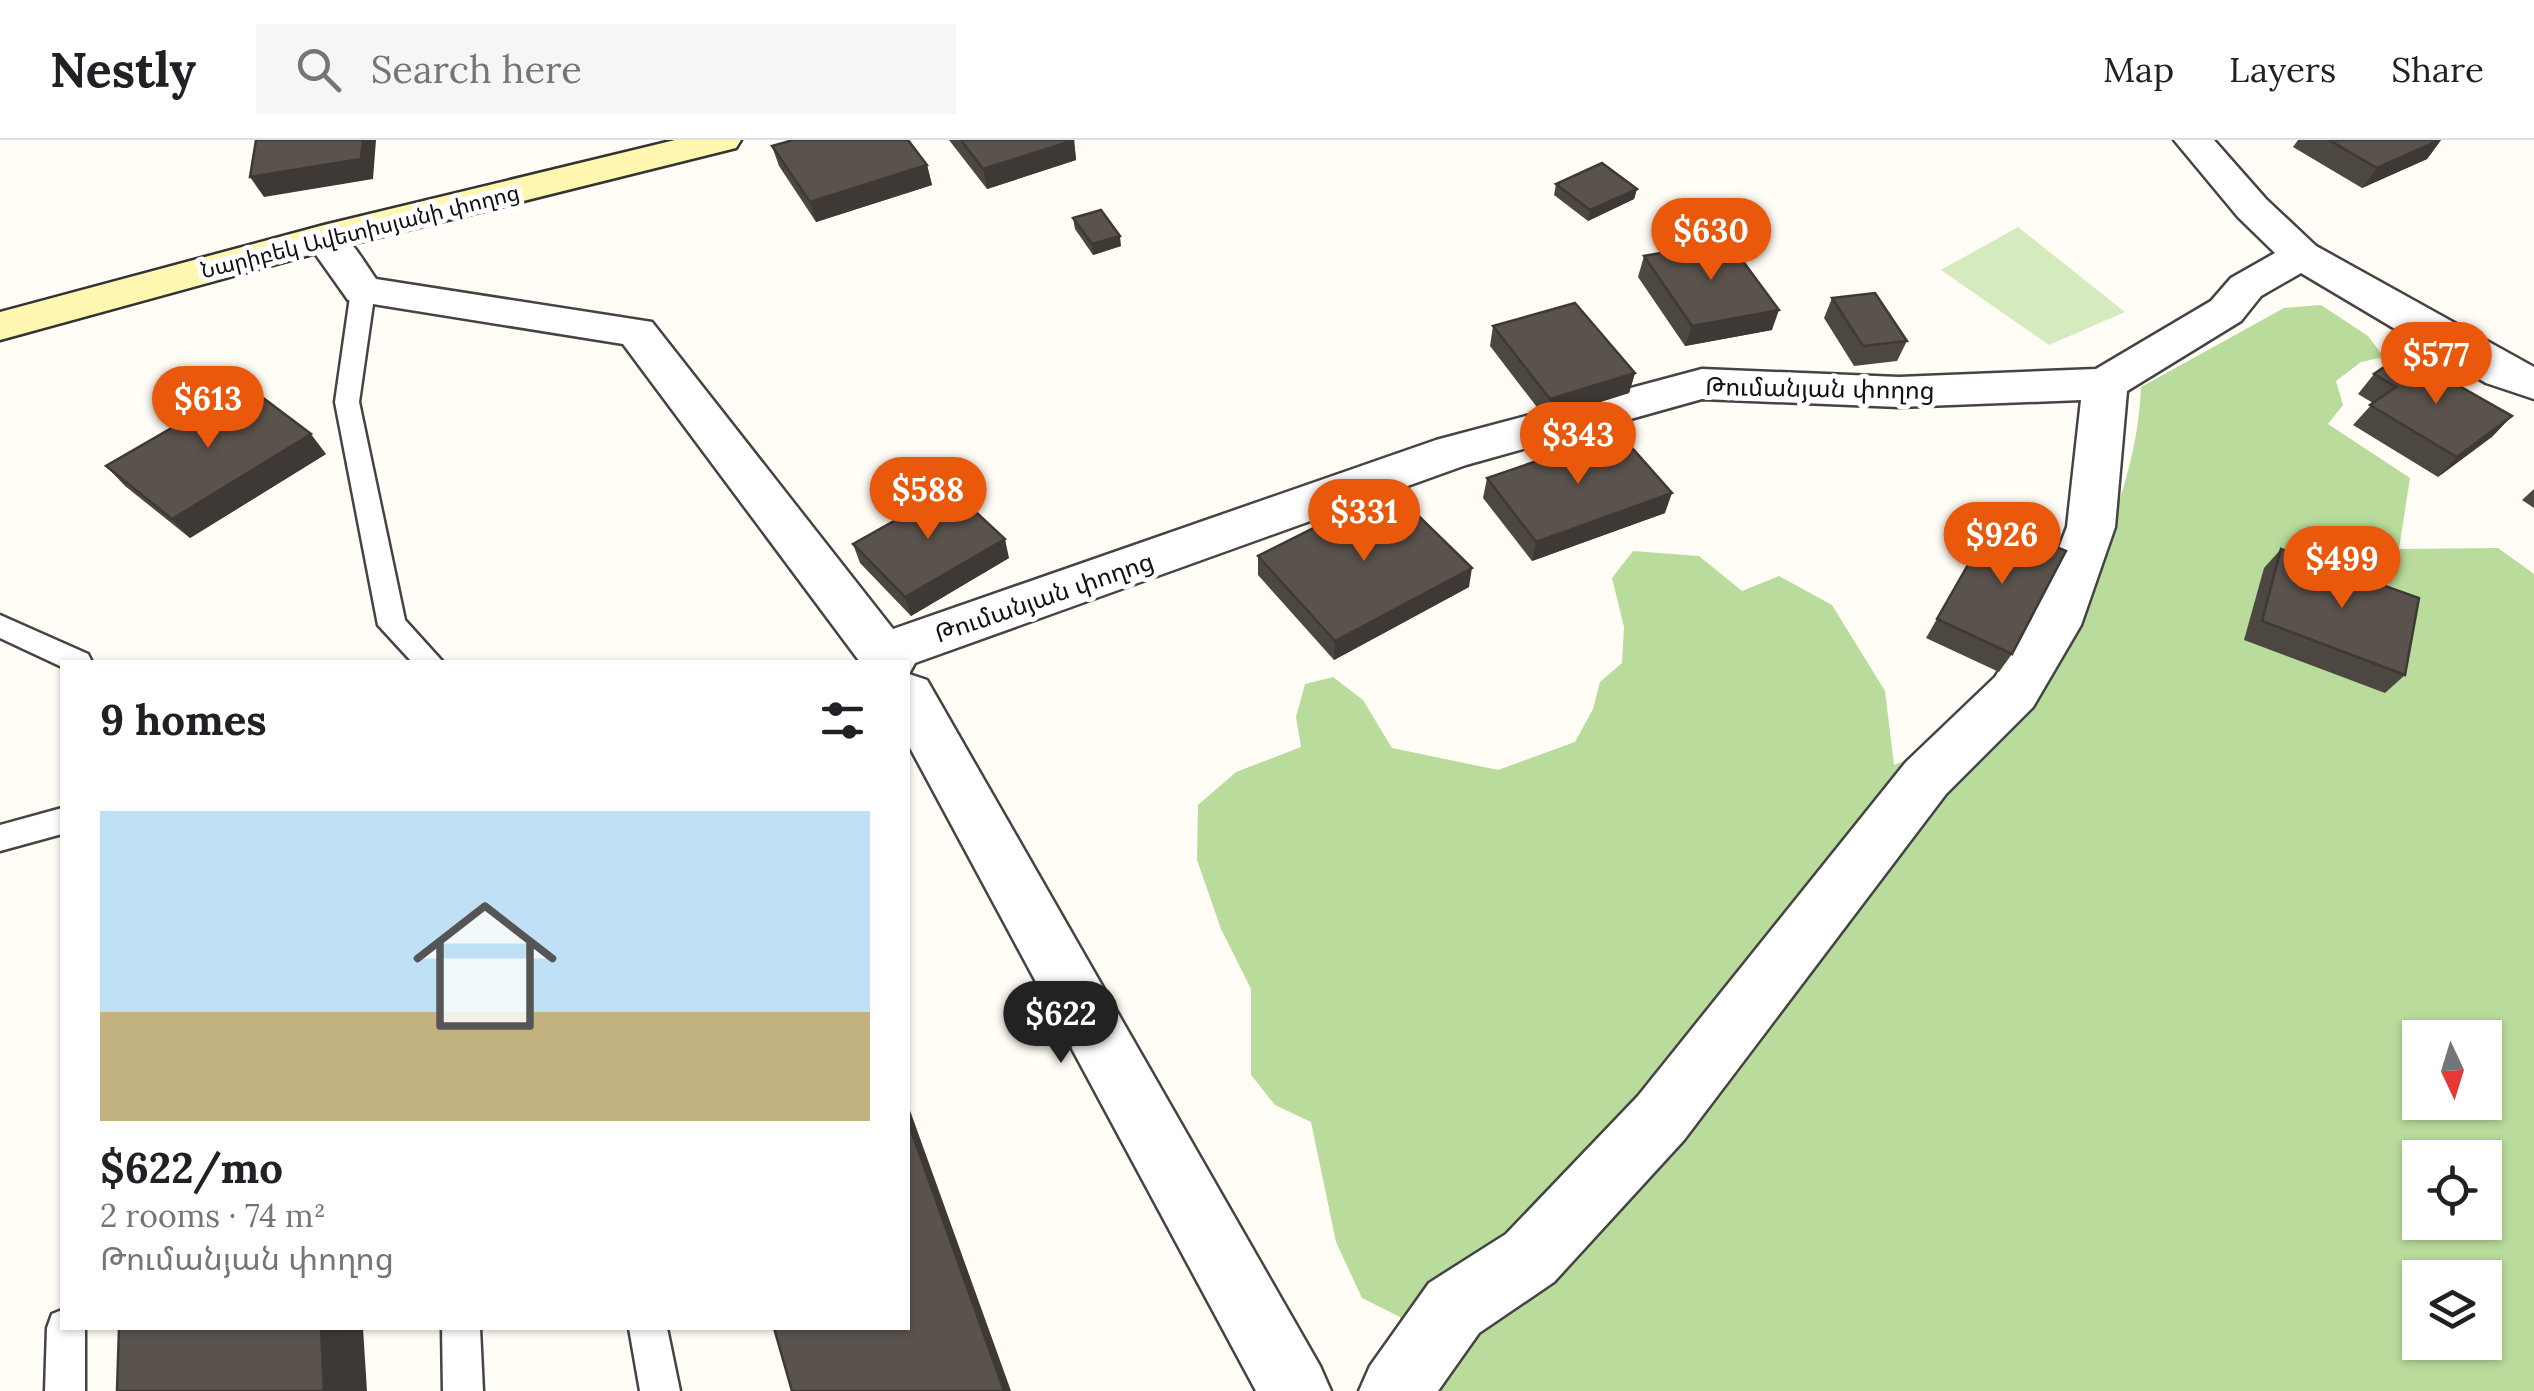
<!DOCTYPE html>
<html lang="en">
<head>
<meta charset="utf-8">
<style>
	:root { --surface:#fff; --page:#f6f6f6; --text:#202124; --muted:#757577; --line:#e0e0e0; --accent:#ea580c }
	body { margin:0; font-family:Lora,"Noto Sans Armenian",serif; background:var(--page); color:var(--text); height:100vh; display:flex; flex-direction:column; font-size:38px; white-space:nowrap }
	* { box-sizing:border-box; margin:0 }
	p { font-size:32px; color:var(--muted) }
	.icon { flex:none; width:55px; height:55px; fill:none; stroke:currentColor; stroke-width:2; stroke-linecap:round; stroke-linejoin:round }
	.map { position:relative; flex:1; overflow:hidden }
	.side { position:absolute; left:60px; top:520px; width:850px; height:670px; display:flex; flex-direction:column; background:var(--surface); border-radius:0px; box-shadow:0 2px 8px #0004 }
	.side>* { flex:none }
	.needle { width:65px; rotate:176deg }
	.tools { position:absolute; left:2402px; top:880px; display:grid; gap:20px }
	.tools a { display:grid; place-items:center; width:100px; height:100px; border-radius:0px; background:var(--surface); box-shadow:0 2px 8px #0004; font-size:50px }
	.price { position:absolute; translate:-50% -85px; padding:0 22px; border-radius:35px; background:var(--accent); color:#fff; font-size:32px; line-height:65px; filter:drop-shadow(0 2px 5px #0008) }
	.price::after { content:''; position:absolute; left:50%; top:60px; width:30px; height:22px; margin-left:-15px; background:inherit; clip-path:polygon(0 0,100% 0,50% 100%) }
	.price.active { background:#222; color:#fff }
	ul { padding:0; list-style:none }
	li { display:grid; align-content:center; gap:20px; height:530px; padding:0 40px }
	li span { display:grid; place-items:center; height:310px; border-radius:0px; color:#555 }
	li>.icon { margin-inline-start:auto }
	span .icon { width:180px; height:180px; fill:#fffc; stroke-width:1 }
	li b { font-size:42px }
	h2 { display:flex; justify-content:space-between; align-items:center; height:120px; padding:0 40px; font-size:42px }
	header { display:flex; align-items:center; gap:60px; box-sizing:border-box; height:140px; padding:0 50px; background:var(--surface); border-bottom:2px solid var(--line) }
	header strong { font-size:48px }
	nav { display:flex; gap:55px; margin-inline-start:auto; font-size:35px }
	.search { width:700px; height:90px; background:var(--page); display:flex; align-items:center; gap:25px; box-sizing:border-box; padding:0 35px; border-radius:0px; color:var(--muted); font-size:38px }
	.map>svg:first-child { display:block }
	.green { fill:#d5ebbd }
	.forest { fill:#b9dc9c; fill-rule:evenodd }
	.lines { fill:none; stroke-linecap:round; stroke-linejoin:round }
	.lane-casing { stroke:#444; stroke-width:5 }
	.street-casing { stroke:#444; stroke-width:5 }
	.secondary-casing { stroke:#333; stroke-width:5 }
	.lane { fill:#fff; fill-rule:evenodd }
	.street { fill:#fff; fill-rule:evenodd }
	.secondary { fill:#fff6b0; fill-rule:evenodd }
	.wall { fill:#4d4742 }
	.shaded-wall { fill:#3f3936 }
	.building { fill:#5a524d; stroke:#3f3936; stroke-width:2.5 }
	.labels { text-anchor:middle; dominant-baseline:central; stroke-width:10; stroke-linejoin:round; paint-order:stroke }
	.far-street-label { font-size:22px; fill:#111; stroke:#fff }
	.street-label { font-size:25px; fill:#111; stroke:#fff }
</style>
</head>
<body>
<header>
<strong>Nestly</strong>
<div class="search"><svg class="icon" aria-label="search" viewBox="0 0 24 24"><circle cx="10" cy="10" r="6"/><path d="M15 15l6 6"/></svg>Search here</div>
<nav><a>Map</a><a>Layers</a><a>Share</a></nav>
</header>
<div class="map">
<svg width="2534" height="1251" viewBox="0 0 2534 1251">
	<rect width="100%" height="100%" fill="#fffdf5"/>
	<path class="green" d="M 2018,87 L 2125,172 L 2049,205 L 1941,130 Z"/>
	<path class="forest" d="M 2321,165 L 2368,196 L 2384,217 L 2361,222 L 2336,241 L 2343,265 L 2328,284 L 2410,338 L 2399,409 L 2498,408 L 2534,434 L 2534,1251 L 1401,1251 L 1400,1177 L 1362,1158 L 1336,1102 L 1311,982 L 1275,965 L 1251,935 L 1251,849 L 1221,789 L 1197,720 L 1198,665 L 1236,632 L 1301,607 L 1296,577 L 1305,544 L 1333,537 L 1363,560 L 1392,608 L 1498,630 L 1575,602 L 1593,569 L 1600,542 L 1622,523 L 1624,487 L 1612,438 L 1633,411 L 1699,416 L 1742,451 L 1779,436 L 1832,465 L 1885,551 L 1894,625 L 2023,576 C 2071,471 2137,363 2141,247 L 2284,168 ZM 2420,898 L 2485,898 L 2485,962 L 2420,962 ZM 2420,1018 L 2485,1018 L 2485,1082 L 2420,1082 ZM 2420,1138 L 2485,1138 L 2485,1202 L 2420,1202 Z"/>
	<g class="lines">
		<defs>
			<g id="lane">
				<path d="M 363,143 L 375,150 L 359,262 L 405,480 L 443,522 L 412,522 L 378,485 L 335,262 L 351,150 Z"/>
				<path d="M 0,475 L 88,514 L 92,522 L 62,522 L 62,527 L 0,498 Z"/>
				<path d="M 62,668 L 62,694 L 0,711 L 0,685 Z"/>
				<path d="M 62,1170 L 62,1188 L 85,1188 L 85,1251 L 45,1251 L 47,1188 L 52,1174 Z"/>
				<path d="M 442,1188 L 480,1188 L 483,1251 L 443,1251 Z"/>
				<path d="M 629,1188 L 667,1188 L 680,1251 L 640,1251 Z"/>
			</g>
			<path id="street" d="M 2174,0 L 2214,0 L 2266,59 L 2316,106 L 2534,227 L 2534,259 L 2486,243 L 2301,133 L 2261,156 L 2241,181 L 2127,251 L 2115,387 L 2081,485 L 2033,567 L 1946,654 L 1684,1000 L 1554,1142 L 1479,1193 L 1438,1251 L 1359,1251 L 1370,1226 L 1429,1143 L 1506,1094 L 1638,956 L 1906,622 L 1995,537 L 2031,480 L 2067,387 L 2081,260 L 1899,267 L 1702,259 L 1466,325 L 915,523 L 909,534 L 927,540 L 1320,1226 L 1331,1251 L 1256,1251 L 908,604 L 908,522 L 860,522 L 623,204 L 348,160 L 304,98 L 310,89 C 344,80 358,114 376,139 L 652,182 L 893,489 L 1436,300 L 1702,229 L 1899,237 L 2096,229 L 2211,161 L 2231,138 L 2275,113 L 2238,77 Z"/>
			<path id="secondary" d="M 675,0 L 741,0 L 736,8 L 335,108 L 0,200 L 0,172 L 324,85 Z"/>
		</defs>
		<use href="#lane" class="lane-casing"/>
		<use href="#street" class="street-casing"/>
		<use href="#secondary" class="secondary-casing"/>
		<use href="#lane" class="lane"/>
		<use href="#street" class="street"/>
		<use href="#secondary" class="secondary"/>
	</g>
	<g class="wall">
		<path d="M 949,0 L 1074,0 L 1076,20 L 987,49 Z"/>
		<path d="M 2298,0 L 2441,0 L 2427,19 L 2362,48 L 2293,7 Z"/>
		<path d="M 772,6 L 927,25 L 932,45 L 816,82 L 779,26 Z"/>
		<path d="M 1556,44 L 1637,49 L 1634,59 L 1588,81 L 1554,55 Z"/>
		<path d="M 1073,78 L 1121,106 L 1093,115 L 1075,89 Z"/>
		<path d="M 1644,116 L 1772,190 L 1685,206 L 1638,137 Z"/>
		<path d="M 1832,158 L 1907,201 L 1897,221 L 1854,226 L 1824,178 Z"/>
		<path d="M 1493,186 L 1635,233 L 1629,253 L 1546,279 L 1490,206 Z"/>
		<path d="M 2374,234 L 2493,296 L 2438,337 L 2353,285 L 2373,263 L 2358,254 Z"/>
		<path d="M 326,314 L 190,398 L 125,346 L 106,326 Z"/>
		<path d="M 1487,338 L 1665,373 L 1532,421 L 1483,358 Z"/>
		<path d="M 2534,349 L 2534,368 L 2522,360 Z"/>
		<path d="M 1993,381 L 2012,514 L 1999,532 L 1926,498 Z"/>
		<path d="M 853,404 L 1009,418 L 911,476 L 860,423 Z"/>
		<path d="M 2281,409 L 2405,535 L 2385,553 L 2244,500 L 2264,428 Z"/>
		<path d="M 1258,416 L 1469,447 L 1334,520 L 1258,435 Z"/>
	</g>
	<g class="shaded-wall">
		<path d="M 363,0 L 376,0 L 373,39 L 264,57 L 250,37 Z"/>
		<path d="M 1074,0 L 1076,20 L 987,49 L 983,29 Z"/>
		<path d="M 2439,0 L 2441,0 L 2427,19 L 2362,48 L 2377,28 Z"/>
		<path d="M 927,25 L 932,45 L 816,82 L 810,62 Z"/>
		<path d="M 1637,49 L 1634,59 L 1588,81 L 1590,70 Z"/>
		<path d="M 1120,96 L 1121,106 L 1093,115 L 1092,104 Z"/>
		<path d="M 1779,170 L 1772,190 L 1685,206 L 1692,186 Z"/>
		<path d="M 1635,233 L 1629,253 L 1546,279 L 1550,259 Z"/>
		<path d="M 2512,276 L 2493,296 L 2438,337 L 2457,317 Z"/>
		<path d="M 311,294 L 326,314 L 190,398 L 172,379 Z"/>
		<path d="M 1672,353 L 1665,373 L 1532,421 L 1536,402 Z"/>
		<path d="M 1005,399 L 1009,418 L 911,476 L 905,457 Z"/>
		<path d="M 1472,428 L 1469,447 L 1334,520 L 1335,501 Z"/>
		<path d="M 908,965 L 1011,1251 L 1004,1251 L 908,982 Z"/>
		<path d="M 321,1188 L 363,1188 L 367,1251 L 324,1251 Z"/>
	</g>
	<g class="building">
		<path d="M 256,0 L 363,0 L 361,19 L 250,37 Z"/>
		<path d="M 793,0 L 908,0 L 927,25 L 810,62 L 772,6 Z"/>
		<path d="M 961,0 L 1074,0 L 983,29 Z"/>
		<path d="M 2329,0 L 2439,0 L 2377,28 Z"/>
		<path d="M 1602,23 L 1637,49 L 1590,70 L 1556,44 Z"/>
		<path d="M 1101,70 L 1120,96 L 1092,104 L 1073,78 Z"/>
		<path d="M 1728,101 L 1779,170 L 1692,186 L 1644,116 Z"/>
		<path d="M 1875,153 L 1907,201 L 1863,206 L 1832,158 Z"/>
		<path d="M 1575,163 L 1635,233 L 1550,259 L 1493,186 Z"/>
		<path d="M 2403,214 L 2512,276 L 2457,317 L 2370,265 L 2396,247 L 2374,234 Z"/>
		<path d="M 246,245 L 311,294 L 172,379 L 106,326 Z"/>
		<path d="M 1619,293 L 1672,353 L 1536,402 L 1487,338 Z"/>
		<path d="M 951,349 L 1005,399 L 905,457 L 853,404 Z"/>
		<path d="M 1391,349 L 1472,428 L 1335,501 L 1258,416 Z"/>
		<path d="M 1993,381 L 2066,411 L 2012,514 L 1937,479 Z"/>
		<path d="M 2281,409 L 2419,458 L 2405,535 L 2262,481 Z"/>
		<path d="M 908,982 L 1004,1251 L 792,1251 L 774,1188 L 908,1188 Z"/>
		<path d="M 119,1188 L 321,1188 L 324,1251 L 117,1251 Z"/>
	</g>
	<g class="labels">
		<g class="far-street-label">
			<text transform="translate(360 91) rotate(-14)">Նարիբեկ Ավետիսյանի փողոց</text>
		</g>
		<g class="street-label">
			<text transform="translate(1820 248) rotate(1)">Թումանյան փողոց</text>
			<text transform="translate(1044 457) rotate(-19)">Թումանյան փողոց</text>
		</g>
	</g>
</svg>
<div class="tools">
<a><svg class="needle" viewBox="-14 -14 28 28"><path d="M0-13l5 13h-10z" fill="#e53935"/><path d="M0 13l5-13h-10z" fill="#757577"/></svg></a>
<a><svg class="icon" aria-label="locate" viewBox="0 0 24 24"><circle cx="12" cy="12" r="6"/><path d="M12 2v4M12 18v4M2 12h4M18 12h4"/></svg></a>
<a><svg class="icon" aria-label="layers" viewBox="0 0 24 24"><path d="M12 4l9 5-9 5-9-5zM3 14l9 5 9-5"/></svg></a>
</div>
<b class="price" style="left:1711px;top:143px">$630</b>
<b class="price" style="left:2436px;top:267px">$577</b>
<b class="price" style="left:208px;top:311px">$613</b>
<b class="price" style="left:1578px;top:347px">$343</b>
<b class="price" style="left:928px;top:402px">$588</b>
<b class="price" style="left:1364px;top:424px">$331</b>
<b class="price" style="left:2002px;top:447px">$926</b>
<b class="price" style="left:2342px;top:471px">$499</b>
<b class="price active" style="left:1061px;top:926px">$622</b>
<section class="side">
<h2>9 homes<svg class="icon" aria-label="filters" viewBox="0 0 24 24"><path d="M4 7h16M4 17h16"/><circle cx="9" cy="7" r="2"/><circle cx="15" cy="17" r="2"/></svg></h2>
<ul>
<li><span style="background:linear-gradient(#bfe0f5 65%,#c2b280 0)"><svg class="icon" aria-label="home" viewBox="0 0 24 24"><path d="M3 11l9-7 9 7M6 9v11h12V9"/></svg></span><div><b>$622/mo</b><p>2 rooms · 74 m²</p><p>Թումանյան փողոց</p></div></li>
</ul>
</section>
</div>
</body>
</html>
